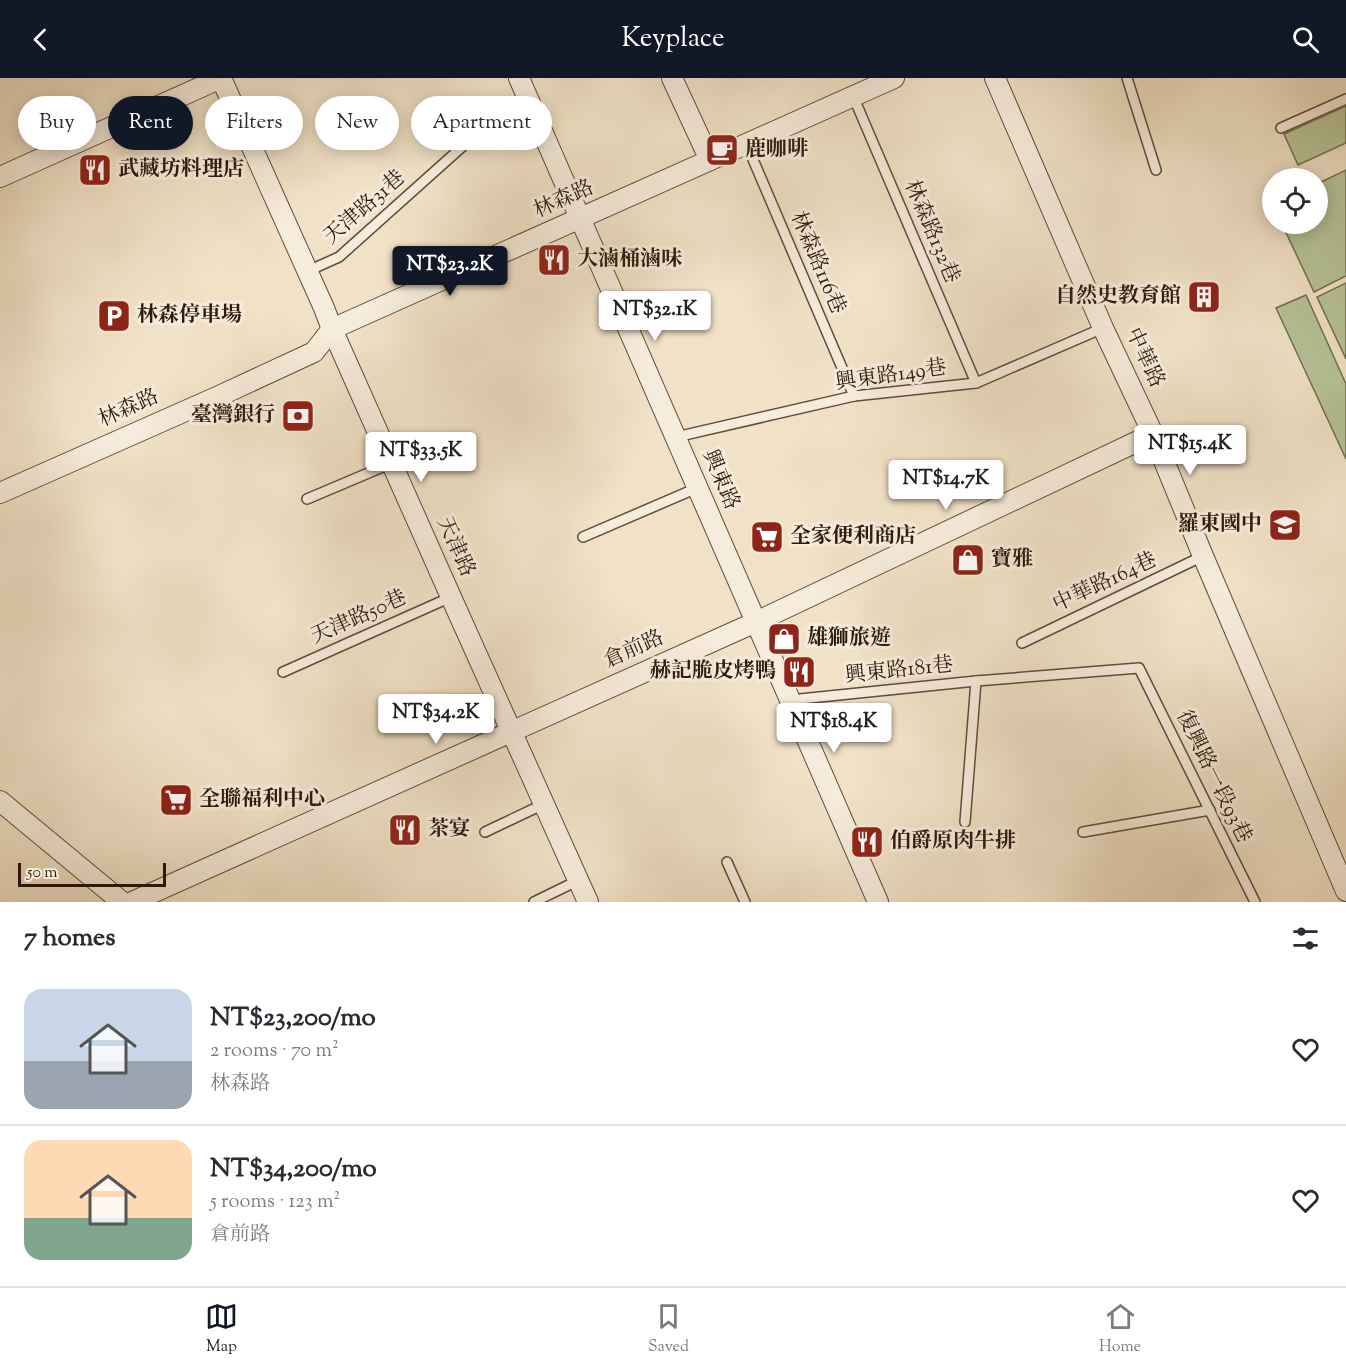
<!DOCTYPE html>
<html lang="en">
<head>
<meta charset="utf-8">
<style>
	:root { --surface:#fff; --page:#f2f2f3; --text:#2b2b33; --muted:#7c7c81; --line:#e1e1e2; --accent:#111827 }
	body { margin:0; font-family:"Sorts Mill Goudy","Noto Serif TC",serif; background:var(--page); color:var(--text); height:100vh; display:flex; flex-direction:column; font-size:22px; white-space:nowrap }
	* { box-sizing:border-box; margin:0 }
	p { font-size:20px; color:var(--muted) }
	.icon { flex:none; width:33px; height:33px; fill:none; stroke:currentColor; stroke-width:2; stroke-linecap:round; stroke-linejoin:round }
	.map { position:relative; height:824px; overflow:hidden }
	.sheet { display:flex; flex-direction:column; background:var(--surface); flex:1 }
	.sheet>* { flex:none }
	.hud { position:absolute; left:18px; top:18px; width:600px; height:54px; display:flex; gap:12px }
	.controls { position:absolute; left:1262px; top:90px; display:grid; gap:12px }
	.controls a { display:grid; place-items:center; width:66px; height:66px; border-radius:50%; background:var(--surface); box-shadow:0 3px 15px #0003; font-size:30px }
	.scale { position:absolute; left:18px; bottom:15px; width:148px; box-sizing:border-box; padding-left:6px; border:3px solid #2f1a0a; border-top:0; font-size:16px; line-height:21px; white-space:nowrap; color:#2f1a0a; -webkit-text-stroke:4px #f6ecdb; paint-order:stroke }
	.price { position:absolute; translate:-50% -51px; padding:0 14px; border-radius:6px; background:#fff; color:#222; font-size:20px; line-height:39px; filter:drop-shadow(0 2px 3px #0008) }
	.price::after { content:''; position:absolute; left:50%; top:36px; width:18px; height:14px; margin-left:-9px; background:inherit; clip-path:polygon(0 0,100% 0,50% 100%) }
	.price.current { background:var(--accent); color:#fff }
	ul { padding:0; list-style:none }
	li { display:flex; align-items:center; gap:18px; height:150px; padding:0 24px }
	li+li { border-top:2px solid var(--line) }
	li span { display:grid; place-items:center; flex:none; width:168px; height:120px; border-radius:18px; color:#555 }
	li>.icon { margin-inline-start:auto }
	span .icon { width:72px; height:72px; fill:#fffc; stroke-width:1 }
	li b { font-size:26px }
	h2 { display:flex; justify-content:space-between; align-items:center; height:72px; padding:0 24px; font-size:26px }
	.chip { padding:0 21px; border-radius:27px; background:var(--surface); box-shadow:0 3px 15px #0003; font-size:21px; line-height:54px }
	.chip.current { background:var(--accent); color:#fff }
	header { display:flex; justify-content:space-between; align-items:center; height:78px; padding:0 24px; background:var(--accent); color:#fff; font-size:27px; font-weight:600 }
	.dock { display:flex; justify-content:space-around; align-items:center; height:84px; border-top:2px solid var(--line); background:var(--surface); font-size:16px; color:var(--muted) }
	.dock a { display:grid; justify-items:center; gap:3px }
	.dock .current { color:var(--accent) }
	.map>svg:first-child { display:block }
	.green { fill:#b6c498; stroke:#726f51; stroke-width:1.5 }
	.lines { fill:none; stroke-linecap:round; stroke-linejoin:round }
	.service-casing { stroke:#604c39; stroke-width:12 }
	.minor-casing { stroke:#604c39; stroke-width:22 }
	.service { stroke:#f6ecdb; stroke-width:9 }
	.minor { stroke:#f6ecdb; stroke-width:20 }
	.labels { text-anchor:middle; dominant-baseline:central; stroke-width:6; stroke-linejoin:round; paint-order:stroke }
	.poi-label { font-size:21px; font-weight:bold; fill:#2f1a0a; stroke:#f6ecdb; text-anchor:start }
	.street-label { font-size:21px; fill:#2f1a0a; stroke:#f6ecdb }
</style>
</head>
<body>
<header><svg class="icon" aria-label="back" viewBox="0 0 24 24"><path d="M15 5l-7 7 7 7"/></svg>Keyplace<svg class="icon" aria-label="search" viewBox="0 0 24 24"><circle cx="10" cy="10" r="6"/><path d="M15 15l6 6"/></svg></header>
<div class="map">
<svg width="1346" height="824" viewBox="0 0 1346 824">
	<rect width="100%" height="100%" fill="#f1e2c7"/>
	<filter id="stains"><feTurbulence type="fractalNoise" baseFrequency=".00333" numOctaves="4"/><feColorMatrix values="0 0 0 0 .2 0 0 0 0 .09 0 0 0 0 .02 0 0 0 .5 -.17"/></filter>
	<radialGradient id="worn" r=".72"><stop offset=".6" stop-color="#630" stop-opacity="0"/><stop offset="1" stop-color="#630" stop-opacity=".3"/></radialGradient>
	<g class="green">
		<path d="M 1346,28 L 1346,65 L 1298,87 L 1284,56 Z"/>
		<path d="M 1346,92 L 1346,198 L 1314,214 L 1282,146 L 1317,146 L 1317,106 Z"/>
		<path d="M 1346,205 L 1346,281 L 1317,219 Z"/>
		<path d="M 1306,217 L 1346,306 L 1346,381 L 1276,230 Z"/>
	</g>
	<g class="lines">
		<defs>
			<g id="service">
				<path d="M 1127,0 L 1156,92"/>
				<path d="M 853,18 L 976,305"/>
				<path d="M 1281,50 L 1346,21"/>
				<path d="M 746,65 L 854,318"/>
				<path d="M 308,193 L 339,179 L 463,68 L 530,26"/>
				<path d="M 676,359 L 854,318 L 976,305 L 1103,250"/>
				<path d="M 307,421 L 392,385"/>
				<path d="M 583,459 L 697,410"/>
				<path d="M 1022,565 L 1203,478"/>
				<path d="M 283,594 L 451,519"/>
				<path d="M 790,622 L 976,603 L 1139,590 L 1255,824"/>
				<path d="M 965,744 L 976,603"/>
				<path d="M 485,754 L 544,726"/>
				<path d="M 1083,754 L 1210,732"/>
				<path d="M 727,784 L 745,824"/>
				<path d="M 534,824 L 579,802"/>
			</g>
			<g id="minor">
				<path d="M 221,0 L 324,230 L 332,251 L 451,519 L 588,824"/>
				<path d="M 519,0 L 878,824"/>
				<path d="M 672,0 L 710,82"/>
				<path d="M 995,0 L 1103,250 L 1153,356 L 1203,478 L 1346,813"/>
				<path d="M 0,99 L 221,0"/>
				<path d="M 0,415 L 217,319 L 314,274 L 332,251 L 894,0"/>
				<path d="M 0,723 L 122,824"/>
				<path d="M 132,824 L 756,544 L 1153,356"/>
			</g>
		</defs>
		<use href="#service" class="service-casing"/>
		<use href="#minor" class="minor-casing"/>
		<use href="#service" class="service"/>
		<use href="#minor" class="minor"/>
	</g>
	<defs>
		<symbol id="cafe-square" viewBox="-11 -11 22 22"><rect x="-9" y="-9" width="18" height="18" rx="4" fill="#8f2418" stroke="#f6ecdb"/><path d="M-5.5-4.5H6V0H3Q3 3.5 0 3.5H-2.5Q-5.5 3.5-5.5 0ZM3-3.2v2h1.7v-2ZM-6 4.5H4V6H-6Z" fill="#fff"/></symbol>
		<symbol id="restaurant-square" viewBox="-11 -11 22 22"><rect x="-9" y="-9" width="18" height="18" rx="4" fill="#8f2418" stroke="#f6ecdb"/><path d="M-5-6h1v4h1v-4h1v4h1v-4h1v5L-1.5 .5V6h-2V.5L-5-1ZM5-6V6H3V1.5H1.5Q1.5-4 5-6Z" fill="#fff"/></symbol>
		<symbol id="building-square" viewBox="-11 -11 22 22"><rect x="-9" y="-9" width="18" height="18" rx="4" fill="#8f2418" stroke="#f6ecdb"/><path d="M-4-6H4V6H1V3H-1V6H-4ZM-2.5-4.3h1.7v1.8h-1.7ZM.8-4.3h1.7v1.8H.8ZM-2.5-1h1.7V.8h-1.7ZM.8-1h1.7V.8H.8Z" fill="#fff"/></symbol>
		<symbol id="parking-square" viewBox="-11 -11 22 22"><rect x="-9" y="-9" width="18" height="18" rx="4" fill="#8f2418" stroke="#f6ecdb"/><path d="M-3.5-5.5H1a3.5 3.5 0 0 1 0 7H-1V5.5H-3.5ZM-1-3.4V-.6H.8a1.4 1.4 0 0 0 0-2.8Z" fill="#fff"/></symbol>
		<symbol id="bank-square" viewBox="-11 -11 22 22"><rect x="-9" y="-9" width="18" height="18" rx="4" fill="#8f2418" stroke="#f6ecdb"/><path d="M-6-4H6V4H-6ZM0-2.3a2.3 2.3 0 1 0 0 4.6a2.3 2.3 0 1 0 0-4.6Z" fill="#fff"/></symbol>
		<symbol id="school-square" viewBox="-11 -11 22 22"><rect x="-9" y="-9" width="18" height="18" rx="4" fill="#8f2418" stroke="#f6ecdb"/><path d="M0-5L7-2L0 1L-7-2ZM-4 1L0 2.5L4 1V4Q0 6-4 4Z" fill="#fff"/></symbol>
		<symbol id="supermarket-square" viewBox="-11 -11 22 22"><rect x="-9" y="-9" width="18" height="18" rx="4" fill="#8f2418" stroke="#f6ecdb"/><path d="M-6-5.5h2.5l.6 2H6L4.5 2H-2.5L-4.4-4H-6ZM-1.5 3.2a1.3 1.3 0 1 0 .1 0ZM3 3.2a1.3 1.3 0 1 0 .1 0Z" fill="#fff"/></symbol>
		<symbol id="shop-square" viewBox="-11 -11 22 22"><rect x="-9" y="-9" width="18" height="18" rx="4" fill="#8f2418" stroke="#f6ecdb"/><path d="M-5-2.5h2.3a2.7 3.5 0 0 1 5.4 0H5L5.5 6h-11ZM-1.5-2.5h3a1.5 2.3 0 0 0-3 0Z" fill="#fff"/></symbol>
	</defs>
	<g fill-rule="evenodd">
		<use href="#cafe-square" x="703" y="53" width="38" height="38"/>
		<use href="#restaurant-square" x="76" y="73" width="38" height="38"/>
		<use href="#restaurant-square" x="535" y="163" width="38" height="38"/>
		<use href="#building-square" x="1185" y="200" width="38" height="38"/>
		<use href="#parking-square" x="95" y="219" width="38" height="38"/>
		<use href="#bank-square" x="279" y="319" width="38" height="38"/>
		<use href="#school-square" x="1266" y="428" width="38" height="38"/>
		<use href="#supermarket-square" x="748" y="440" width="38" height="38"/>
		<use href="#shop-square" x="949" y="463" width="38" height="38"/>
		<use href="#shop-square" x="765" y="542" width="38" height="38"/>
		<use href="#restaurant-square" x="780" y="575" width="38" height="38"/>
		<use href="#supermarket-square" x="157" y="703" width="38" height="38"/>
		<use href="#restaurant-square" x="386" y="733" width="38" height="38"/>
		<use href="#restaurant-square" x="848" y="745" width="38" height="38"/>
	</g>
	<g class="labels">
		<g class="poi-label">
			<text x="745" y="72">鹿咖啡</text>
			<text x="118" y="92">武藏坊料理店</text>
			<text x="577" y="182">大滷桶滷味</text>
			<text x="1181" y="219" text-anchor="end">自然史教育館</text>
			<text x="137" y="238">林森停車場</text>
			<text x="275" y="338" text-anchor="end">臺灣銀行</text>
			<text x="1262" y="447" text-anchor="end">羅東國中</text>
			<text x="790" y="459">全家便利商店</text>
			<text x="991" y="482">寶雅</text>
			<text x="807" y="561">雄獅旅遊</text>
			<text x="776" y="594" text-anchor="end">赫記脆皮烤鴨</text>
			<text x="199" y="722">全聯福利中心</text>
			<text x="428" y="752">茶宴</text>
			<text x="890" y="764">伯爵原肉牛排</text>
		</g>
		<g class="street-label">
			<text transform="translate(564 122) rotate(-24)">林森路</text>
			<text transform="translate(365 130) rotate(-41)">天津路31巷</text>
			<text transform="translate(931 154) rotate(67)">林森路132巷</text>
			<text transform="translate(817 185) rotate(67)">林森路116巷</text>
			<text transform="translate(1144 280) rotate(65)">中華路</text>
			<text transform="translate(891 298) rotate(-8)">興東路149巷</text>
			<text transform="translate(129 331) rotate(-24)">林森路</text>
			<text transform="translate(720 402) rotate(67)">興東路</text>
			<text transform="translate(455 469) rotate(66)">天津路</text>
			<text transform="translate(1105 505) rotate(-25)">中華路164巷</text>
			<text transform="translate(359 540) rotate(-24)">天津路50巷</text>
			<text transform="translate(634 572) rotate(-24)">倉前路</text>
			<text transform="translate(899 593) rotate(-6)">興東路181巷</text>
			<text transform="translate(1213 699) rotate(64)">復興路一段93巷</text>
		</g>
	</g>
	<rect width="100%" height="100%" filter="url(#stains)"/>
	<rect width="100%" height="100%" fill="url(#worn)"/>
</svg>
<div class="controls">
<a><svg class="icon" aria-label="locate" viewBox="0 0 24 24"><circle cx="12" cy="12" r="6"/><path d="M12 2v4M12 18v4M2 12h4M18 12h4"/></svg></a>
</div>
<div class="scale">50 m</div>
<b class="price current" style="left:450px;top:219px">NT$23.2K</b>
<b class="price" style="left:655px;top:264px">NT$32.1K</b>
<b class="price" style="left:1190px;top:398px">NT$15.4K</b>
<b class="price" style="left:421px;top:405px">NT$33.5K</b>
<b class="price" style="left:946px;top:433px">NT$14.7K</b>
<b class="price" style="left:436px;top:667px">NT$34.2K</b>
<b class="price" style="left:834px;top:676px">NT$18.4K</b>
<div class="hud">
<a class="chip">Buy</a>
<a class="chip current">Rent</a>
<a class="chip">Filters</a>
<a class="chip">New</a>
<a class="chip">Apartment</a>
</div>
</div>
<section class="sheet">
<h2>7 homes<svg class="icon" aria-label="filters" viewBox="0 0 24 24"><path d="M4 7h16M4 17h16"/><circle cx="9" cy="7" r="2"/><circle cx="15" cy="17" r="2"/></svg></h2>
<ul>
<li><span style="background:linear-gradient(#c9d6e8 60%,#9aa5b1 0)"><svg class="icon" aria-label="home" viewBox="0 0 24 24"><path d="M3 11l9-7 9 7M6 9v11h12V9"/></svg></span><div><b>NT$23,200/mo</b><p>2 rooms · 70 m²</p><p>林森路</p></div><svg class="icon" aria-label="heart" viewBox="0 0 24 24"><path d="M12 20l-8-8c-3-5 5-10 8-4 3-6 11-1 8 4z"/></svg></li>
<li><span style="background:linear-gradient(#ffd9b3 65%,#7fa58c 0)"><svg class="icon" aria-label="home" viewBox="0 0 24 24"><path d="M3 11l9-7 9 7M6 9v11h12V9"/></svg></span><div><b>NT$34,200/mo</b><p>5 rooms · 123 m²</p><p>倉前路</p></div><svg class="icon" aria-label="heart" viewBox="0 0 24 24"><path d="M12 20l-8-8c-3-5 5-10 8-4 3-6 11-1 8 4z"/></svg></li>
</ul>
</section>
<nav class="dock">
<a class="current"><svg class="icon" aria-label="map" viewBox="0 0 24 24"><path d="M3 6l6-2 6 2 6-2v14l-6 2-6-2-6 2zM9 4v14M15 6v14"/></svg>Map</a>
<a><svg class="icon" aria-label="saved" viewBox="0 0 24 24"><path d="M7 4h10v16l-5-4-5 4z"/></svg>Saved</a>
<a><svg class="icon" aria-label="home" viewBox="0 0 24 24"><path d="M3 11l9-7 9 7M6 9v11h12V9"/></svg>Home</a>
</nav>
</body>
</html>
